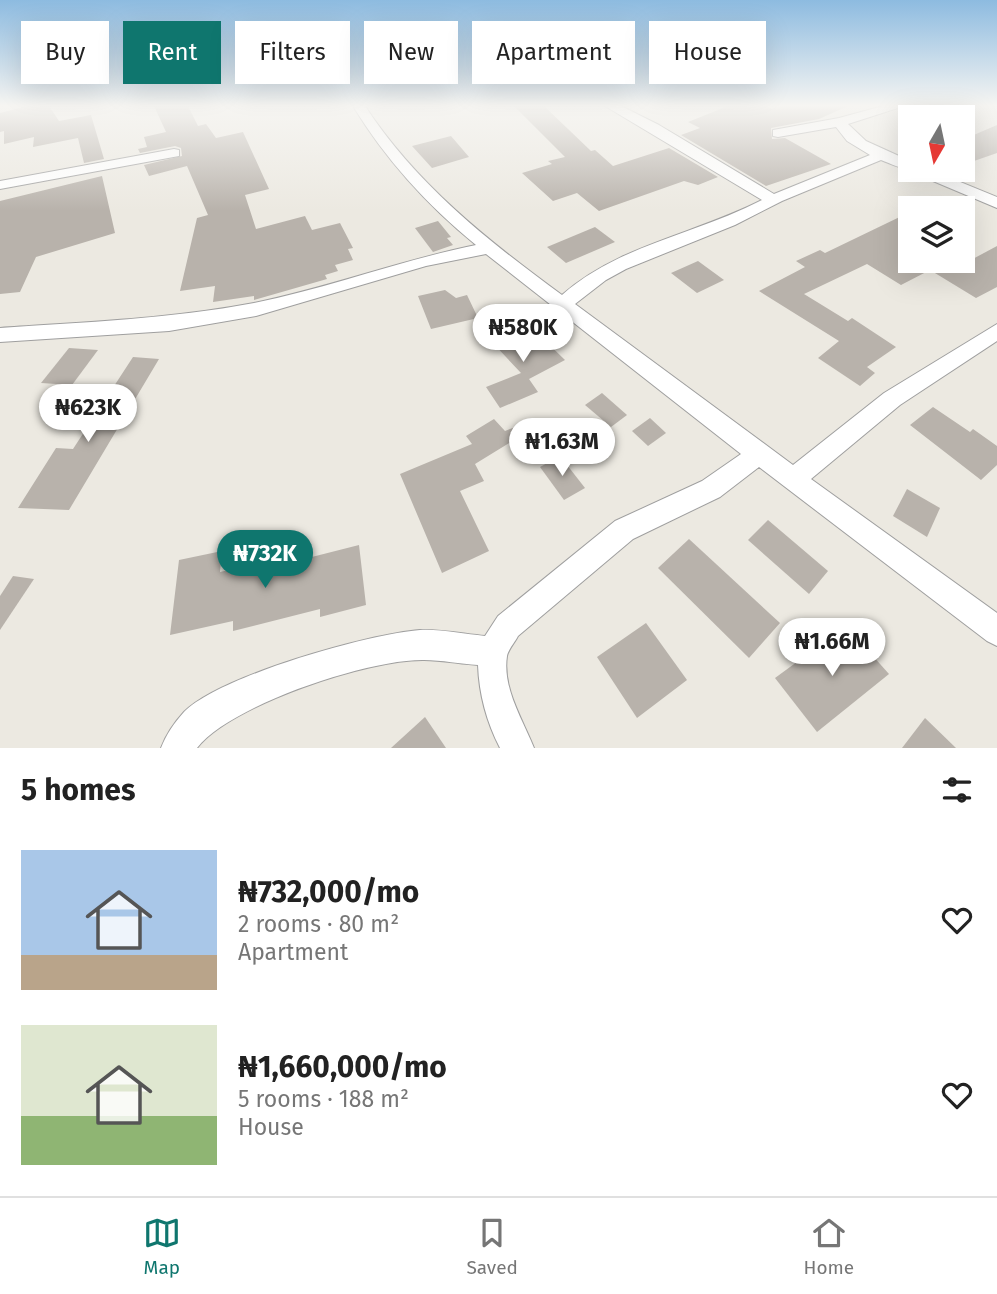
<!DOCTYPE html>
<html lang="en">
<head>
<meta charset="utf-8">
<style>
	:root { --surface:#fff; --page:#f6f6f6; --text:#222; --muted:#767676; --line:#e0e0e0; --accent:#0f766e }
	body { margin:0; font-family:"Fira Sans",sans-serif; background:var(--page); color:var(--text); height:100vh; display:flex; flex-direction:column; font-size:26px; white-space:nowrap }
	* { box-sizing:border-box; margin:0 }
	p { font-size:23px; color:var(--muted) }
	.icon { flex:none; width:38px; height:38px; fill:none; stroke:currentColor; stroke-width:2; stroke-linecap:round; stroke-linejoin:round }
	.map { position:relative; height:748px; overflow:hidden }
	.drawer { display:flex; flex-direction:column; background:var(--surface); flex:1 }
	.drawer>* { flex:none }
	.guide { position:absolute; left:21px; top:21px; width:956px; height:63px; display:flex; gap:14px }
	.needle { width:46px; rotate:189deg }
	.buttons { position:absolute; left:898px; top:105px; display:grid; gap:14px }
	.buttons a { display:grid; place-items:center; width:77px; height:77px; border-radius:0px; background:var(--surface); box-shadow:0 7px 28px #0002; font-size:35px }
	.price { position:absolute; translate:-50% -60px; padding:0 16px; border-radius:24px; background:#fff; color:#222; font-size:23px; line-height:46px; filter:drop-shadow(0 2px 4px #0008) }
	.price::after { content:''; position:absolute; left:50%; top:42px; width:21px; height:16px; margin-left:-10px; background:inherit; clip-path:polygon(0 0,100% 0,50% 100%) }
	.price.selected { background:var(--accent); color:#fff }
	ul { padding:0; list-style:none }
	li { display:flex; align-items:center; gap:21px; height:175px; padding:0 21px }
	li span { display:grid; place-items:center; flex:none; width:196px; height:140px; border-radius:0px; color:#555 }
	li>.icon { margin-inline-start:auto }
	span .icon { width:84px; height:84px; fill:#fffc; stroke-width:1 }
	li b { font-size:30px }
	h2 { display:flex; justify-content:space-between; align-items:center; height:84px; padding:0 21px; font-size:30px }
	.chip { padding:0 24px; border-radius:0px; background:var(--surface); box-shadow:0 7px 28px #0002; font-size:24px; line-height:63px }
	.chip.selected { background:var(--accent); color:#fff }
	.dock { display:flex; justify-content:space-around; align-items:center; height:98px; border-top:2px solid var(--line); background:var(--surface); font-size:19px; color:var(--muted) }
	.dock a { display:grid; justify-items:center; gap:4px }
	.dock .selected { color:var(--accent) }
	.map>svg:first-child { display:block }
	.building { fill:#b8b2ab }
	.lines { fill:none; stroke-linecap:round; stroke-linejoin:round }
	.street-casing { stroke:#9f9f9f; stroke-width:2 }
	.street { fill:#fff; fill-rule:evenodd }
</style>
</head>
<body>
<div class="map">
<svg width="997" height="748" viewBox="0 0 997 748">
	<rect width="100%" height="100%" fill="#ece9e1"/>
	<g class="building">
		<path d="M 27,106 L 49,106 L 59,121 L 91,115 L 104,159 L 84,163 L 78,138 L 33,147 L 34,137 L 4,144 L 4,131 L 0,132 L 0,113 Z"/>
		<path d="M 154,106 L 188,106 L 198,126 L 206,124 L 216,138 L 243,132 L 269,189 L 245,195 L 256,229 L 305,216 L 312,230 L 340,223 L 353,248 L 348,249 L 353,260 L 335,265 L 338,271 L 325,275 L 327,279 L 254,300 L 254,296 L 213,302 L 215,286 L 180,291 L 197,218 L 208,215 L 187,166 L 149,176 L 144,165 L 182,156 L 181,148 L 175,146 L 140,153 L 138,149 L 147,147 L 144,137 L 166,132 Z"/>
		<path d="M 514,106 L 544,106 L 591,151 L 595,150 L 613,166 L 669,148 L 718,177 L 698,185 L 684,181 L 599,211 L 577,193 L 553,201 L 522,173 L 552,164 L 548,161 L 565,157 Z"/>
		<path d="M 728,106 L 765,106 L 772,109 L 779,106 L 848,106 L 819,119 L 771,128 L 772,139 L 785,138 L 831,164 L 766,186 L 681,135 L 700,128 L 688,122 Z"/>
		<path d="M 997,125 L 997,153 L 974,161 L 962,155 L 962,140 Z"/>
		<path d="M 451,136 L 469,157 L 432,168 L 412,146 Z"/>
		<path d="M 102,176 L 115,233 L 36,257 L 20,292 L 0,294 L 0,201 Z"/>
		<path d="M 910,212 L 910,261 L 969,261 L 997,246 L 997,287 L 976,298 L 930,270 L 901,285 L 867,264 L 804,294 L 848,321 L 852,318 L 896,347 L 867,367 L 875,373 L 860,386 L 818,358 L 839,341 L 759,291 L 805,267 L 796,261 L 820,250 L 825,253 Z"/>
		<path d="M 438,221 L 451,237 L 447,238 L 453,245 L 433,252 L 415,228 Z"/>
		<path d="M 595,227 L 615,242 L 566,263 L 547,247 Z"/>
		<path d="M 698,261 L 724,280 L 697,293 L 671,273 Z"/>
		<path d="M 445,290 L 456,298 L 467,295 L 478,318 L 431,329 L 418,296 Z"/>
		<path d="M 527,323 L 565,360 L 529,379 L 538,392 L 500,408 L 486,387 L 521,373 L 491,341 Z"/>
		<path d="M 69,348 L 98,350 L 72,385 L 41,383 Z"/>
		<path d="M 133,357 L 159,359 L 69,510 L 18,508 L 56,448 L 73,449 Z"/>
		<path d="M 602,393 L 627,415 L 611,427 L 585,405 Z"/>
		<path d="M 933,407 L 970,432 L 973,429 L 997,446 L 997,465 L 981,480 L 910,425 Z"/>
		<path d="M 650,418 L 666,433 L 648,446 L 632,431 Z"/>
		<path d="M 494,419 L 505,431 L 518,426 L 522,435 L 475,464 L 484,481 L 460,491 L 489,551 L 442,573 L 400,474 L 472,444 L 466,436 Z"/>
		<path d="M 560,456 L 585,488 L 564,500 L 540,467 Z"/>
		<path d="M 907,489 L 940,508 L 927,537 L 893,516 Z"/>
		<path d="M 768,520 L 828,571 L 809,594 L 748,540 Z"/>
		<path d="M 689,539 L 780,623 L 749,658 L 658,568 Z"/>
		<path d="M 359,545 L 366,605 L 320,617 L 320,609 L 233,631 L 233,621 L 170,635 L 179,560 L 222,551 L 220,572 L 300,553 L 300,560 Z"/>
		<path d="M 13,576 L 34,579 L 0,630 L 0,596 Z"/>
		<path d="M 646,623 L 687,680 L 637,718 L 597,657 Z"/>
		<path d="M 846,626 L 889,674 L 817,732 L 775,678 Z"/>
		<path d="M 425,717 L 446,748 L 391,748 Z"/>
		<path d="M 925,718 L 956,748 L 902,748 Z"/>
	</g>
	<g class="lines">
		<defs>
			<g id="street">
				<path d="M 353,106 L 365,106 C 416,184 488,241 562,295 C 618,245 697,234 762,200 L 605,106 L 621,106 L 659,125 L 774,194 L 870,155 L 847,141 L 836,127 L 778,137 L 773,136 L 773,130 L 839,118 L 883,106 L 904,106 L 848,124 L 866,141 L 910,161 L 910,170 L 931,170 L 997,197 L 997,208 L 914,173 L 912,170 C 902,169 891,164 881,160 L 782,201 L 735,225 L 626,269 L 606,280 L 575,304 L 793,465 L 884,393 L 997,324 L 997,341 L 900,405 L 811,479 L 997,613 L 997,646 L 987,641 L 759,467 L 720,497 L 633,539 L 518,636 C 515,642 508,650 507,656 C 502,688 523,720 534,748 L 500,748 C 487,723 479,694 478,665 C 460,664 442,660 424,660 C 369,659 230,705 197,748 L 161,748 C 166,735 174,723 184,712 C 220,676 368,634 420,630 C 441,629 464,634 485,636 L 498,616 L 615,521 L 702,481 L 741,454 L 486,254 L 426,266 L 256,316 L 169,331 L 0,342 L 0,328 C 85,322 170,319 254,303 C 329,288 401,260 476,245 C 427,205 386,160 353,106 Z"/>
				<path d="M 174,149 L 179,150 L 179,156 L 0,189 L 0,181 Z"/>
			</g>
		</defs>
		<use href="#street" class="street-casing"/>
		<use href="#street" class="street"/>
	</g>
	<linearGradient id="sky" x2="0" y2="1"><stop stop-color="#8dbbe0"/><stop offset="0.5" stop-color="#f6f5f2"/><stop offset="1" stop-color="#f6f5f2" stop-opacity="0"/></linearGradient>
	<rect width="997" height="211" fill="url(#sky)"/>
</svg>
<div class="buttons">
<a><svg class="needle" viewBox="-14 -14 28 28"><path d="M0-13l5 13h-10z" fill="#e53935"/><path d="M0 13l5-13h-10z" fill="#767676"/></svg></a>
<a><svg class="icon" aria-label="layers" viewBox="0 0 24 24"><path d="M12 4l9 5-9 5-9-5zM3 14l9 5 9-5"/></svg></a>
</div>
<b class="price" style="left:523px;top:364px">₦580K</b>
<b class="price" style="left:88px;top:444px">₦623K</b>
<b class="price" style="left:562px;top:478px">₦1.63M</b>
<b class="price selected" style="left:265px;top:590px">₦732K</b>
<b class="price" style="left:832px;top:678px">₦1.66M</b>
<div class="guide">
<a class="chip">Buy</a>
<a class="chip selected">Rent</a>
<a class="chip">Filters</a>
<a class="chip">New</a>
<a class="chip">Apartment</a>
<a class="chip">House</a>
</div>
</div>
<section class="drawer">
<h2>5 homes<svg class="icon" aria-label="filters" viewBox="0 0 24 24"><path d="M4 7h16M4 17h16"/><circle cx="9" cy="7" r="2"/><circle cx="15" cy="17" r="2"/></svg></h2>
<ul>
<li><span style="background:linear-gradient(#a9c7e8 75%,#b9a48a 0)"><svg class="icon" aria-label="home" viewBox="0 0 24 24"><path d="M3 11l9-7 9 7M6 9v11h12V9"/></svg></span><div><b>₦732,000/mo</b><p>2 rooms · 80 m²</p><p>Apartment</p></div><svg class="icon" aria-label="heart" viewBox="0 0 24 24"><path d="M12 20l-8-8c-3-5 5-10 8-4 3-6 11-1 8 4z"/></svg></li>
<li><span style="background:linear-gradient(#dfe7d0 65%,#8fb573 0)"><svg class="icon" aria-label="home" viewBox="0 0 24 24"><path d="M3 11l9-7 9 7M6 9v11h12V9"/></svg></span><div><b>₦1,660,000/mo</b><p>5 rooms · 188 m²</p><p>House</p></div><svg class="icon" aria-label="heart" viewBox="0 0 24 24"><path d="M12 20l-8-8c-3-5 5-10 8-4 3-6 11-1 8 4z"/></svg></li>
</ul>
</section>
<nav class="dock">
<a class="selected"><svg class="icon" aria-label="map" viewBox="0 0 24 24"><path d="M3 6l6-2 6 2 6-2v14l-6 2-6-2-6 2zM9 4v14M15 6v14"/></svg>Map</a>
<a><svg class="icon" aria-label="saved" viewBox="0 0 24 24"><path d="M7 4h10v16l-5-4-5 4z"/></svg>Saved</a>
<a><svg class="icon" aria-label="home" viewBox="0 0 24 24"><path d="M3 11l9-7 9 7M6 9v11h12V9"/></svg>Home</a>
</nav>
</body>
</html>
